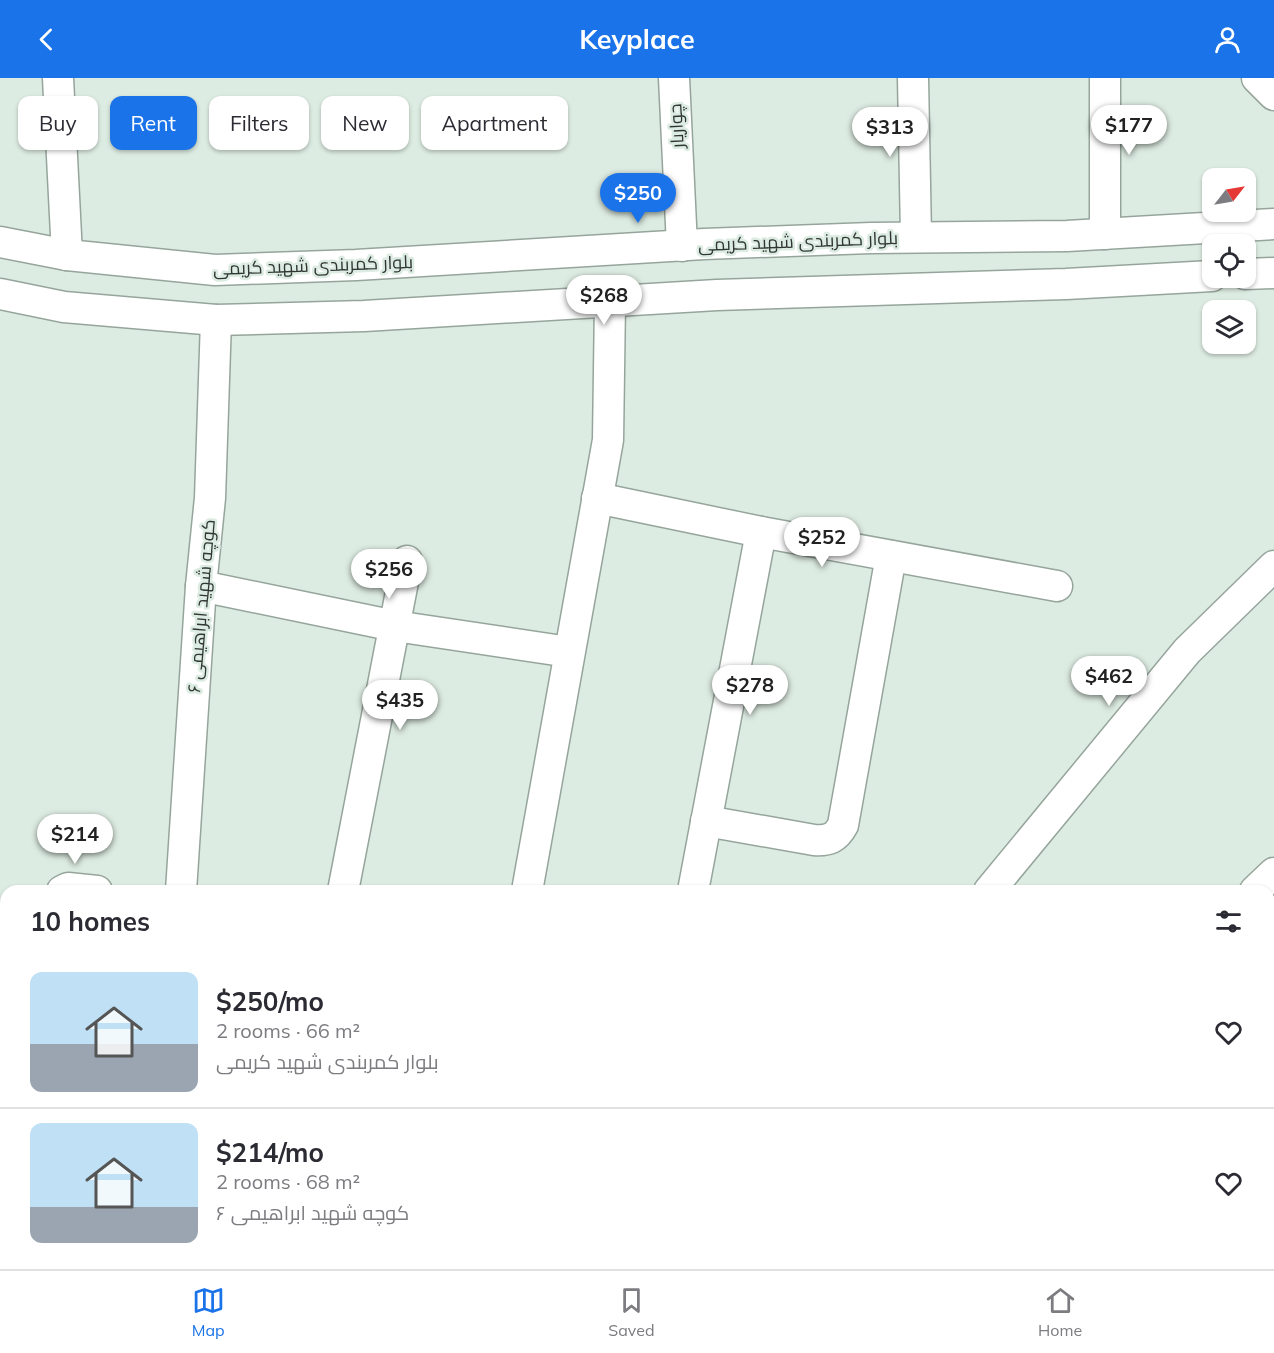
<!DOCTYPE html>
<html lang="en">
<head>
<meta charset="utf-8">
<style>
	:root { --surface:#fff; --page:#f2f2f3; --text:#2b2b33; --muted:#7c7c81; --line:#e1e1e2; --accent:#1a73e8 }
	body { margin:0; font-family:Mulish,Cairo,sans-serif; background:var(--page); color:var(--text); height:100vh; display:flex; flex-direction:column; font-size:22px; white-space:nowrap }
	* { box-sizing:border-box; margin:0 }
	p { font-size:20px; color:var(--muted) }
	.icon { flex:none; width:33px; height:33px; fill:none; stroke:currentColor; stroke-width:2; stroke-linecap:round; stroke-linejoin:round }
	.map { position:relative; flex:1; overflow:hidden }
	.panel { position:absolute; left:0px; top:807px; width:1275px; height:384px; display:flex; flex-direction:column; background:var(--surface); border-radius:18px 18px 0 0; box-shadow:0 2px 4px #0004 }
	.panel>* { flex:none }
	.hud { position:absolute; left:18px; top:18px; width:600px; height:54px; display:flex; gap:12px }
	.needle { width:39px; rotate:59deg }
	.tools { position:absolute; left:1202px; top:90px; display:grid; gap:12px }
	.tools a { display:grid; place-items:center; width:54px; height:54px; border-radius:12px; background:var(--surface); box-shadow:0 2px 4px #0004; font-size:30px }
	.price { position:absolute; translate:-50% -51px; padding:0 14px; border-radius:21px; background:#fff; color:#222; font-size:20px; line-height:39px; filter:drop-shadow(0 2px 3px #0008) }
	.price::after { content:''; position:absolute; left:50%; top:36px; width:18px; height:14px; margin-left:-9px; background:inherit; clip-path:polygon(0 0,100% 0,50% 100%) }
	.price.active { background:var(--accent); color:#fff }
	ul { padding:0; list-style:none }
	li { display:flex; align-items:center; gap:18px; height:150px; padding:0 30px }
	li+li { border-top:2px solid var(--line) }
	li span { display:grid; place-items:center; flex:none; width:168px; height:120px; border-radius:12px; color:#555 }
	li>.icon { margin-inline-start:auto }
	span .icon { width:72px; height:72px; fill:#fffc; stroke-width:1 }
	li b { font-size:26px }
	h2 { display:flex; justify-content:space-between; align-items:center; height:72px; padding:0 30px; font-size:26px }
	.pill { padding:0 21px; border-radius:12px; background:var(--surface); box-shadow:0 2px 4px #0004; font-size:21px; line-height:54px }
	.pill.active { background:var(--accent); color:#fff }
	header { display:flex; justify-content:space-between; align-items:center; height:78px; padding:0 30px; background:var(--accent); color:#fff; font-size:27px; font-weight:700 }
	.tab-bar { display:flex; justify-content:space-around; align-items:center; height:84px; border-top:2px solid var(--line); background:var(--surface); font-size:16px; color:var(--muted) }
	.tab-bar a { display:grid; justify-items:center; gap:3px }
	.tab-bar .active { color:var(--accent) }
	.map>svg:first-child { display:block }
	.lines { fill:none; stroke-linecap:round; stroke-linejoin:round }
	.minor-casing { stroke:#96a59c; stroke-width:33 }
	.minor { stroke:#fff; stroke-width:30 }
	.labels { text-anchor:middle; dominant-baseline:central; stroke-width:5; stroke-linejoin:round; paint-order:stroke }
	.street-label { font-size:18px; fill:#303633; stroke:#ddece2 }
</style>
</head>
<body>
<header><svg class="icon" aria-label="back" viewBox="0 0 24 24"><path d="M15 5l-7 7 7 7"/></svg>Keyplace<svg class="icon" aria-label="person" viewBox="0 0 24 24"><circle cx="12" cy="8" r="4"/><path d="M4 21q1-7 8-7t8 7"/></svg></header>
<div class="map">
<svg width="1274" height="1191" viewBox="0 0 1274 1191">
	<rect width="100%" height="100%" fill="#ddece2"/>
	<g class="lines">
		<defs>
			<g id="minor">
				<path d="M 58,0 L 67,177"/>
				<path d="M 674,0 L 682,168"/>
				<path d="M 913,0 L 916,159"/>
				<path d="M 1105,0 L 1105,156"/>
				<path d="M 1257,0 L 1274,17"/>
				<path d="M 0,164 L 67,177 L 215,192 L 356,187 L 704,166 L 871,160 L 1067,158 L 1274,146"/>
				<path d="M 1245,196 L 1274,195"/>
				<path d="M 0,216 L 64,229 L 216,242 L 364,238 L 717,217 L 1066,206 L 1212,198"/>
				<path d="M 597,420 L 761,454 L 1057,508"/>
				<path d="M 201,508 L 395,548 L 569,574"/>
				<path d="M 706,743 L 814,762 C 829,763 836,760 843,747 L 891,478"/>
				<path d="M 62,813 L 68,810 L 97,813"/>
				<path d="M 181,813 L 201,508 L 210,420 L 216,242"/>
				<path d="M 343,813 L 407,483"/>
				<path d="M 527,813 L 608,362 L 610,224"/>
				<path d="M 693,813 L 761,454"/>
				<path d="M 989,813 L 1187,573 L 1274,488"/>
				<path d="M 1255,813 L 1274,795"/>
				<path d="M 0,845 L 6,847"/>
				<path d="M 1269,890 L 1274,884"/>
				<path d="M 0,913 L 6,889"/>
				<path d="M 0,1000 L 6,1002"/>
				<path d="M 1269,1129 L 1274,1124"/>
				<path d="M 380,1185 L 387,1191"/>
				<path d="M 1240,1185 L 1246,1191"/>
				<path d="M 81,1191 L 83,1185"/>
				<path d="M 247,1191 L 249,1185"/>
				<path d="M 454,1191 L 455,1185"/>
				<path d="M 694,1191 L 698,1185"/>
				<path d="M 851,1191 L 856,1185"/>
				<path d="M 992,1191 L 998,1185"/>
				<path d="M 1204,1191 L 1210,1185"/>
			</g>
		</defs>
		<use href="#minor" class="minor-casing"/>
		<use href="#minor" class="minor"/>
	</g>
	<g class="labels">
		<g class="street-label">
			<text transform="translate(676 48) rotate(-93)">چواریار</text>
			<text transform="translate(798 163) rotate(-2)">بلوار کمربندی شهید کریمی</text>
			<text transform="translate(313 187) rotate(-2)">بلوار کمربندی شهید کریمی</text>
			<text transform="translate(201 528) rotate(-85)">کوچه شهید ابراهیمی ۶</text>
		</g>
	</g>
</svg>
<div class="tools">
<a><svg class="needle" viewBox="-14 -14 28 28"><path d="M0-13l5 13h-10z" fill="#e53935"/><path d="M0 13l5-13h-10z" fill="#7c7c81"/></svg></a>
<a><svg class="icon" aria-label="locate" viewBox="0 0 24 24"><circle cx="12" cy="12" r="6"/><path d="M12 2v4M12 18v4M2 12h4M18 12h4"/></svg></a>
<a><svg class="icon" aria-label="layers" viewBox="0 0 24 24"><path d="M12 4l9 5-9 5-9-5zM3 14l9 5 9-5"/></svg></a>
</div>
<b class="price" style="left:1129px;top:78px">$177</b>
<b class="price" style="left:890px;top:80px">$313</b>
<b class="price active" style="left:638px;top:146px">$250</b>
<b class="price" style="left:604px;top:248px">$268</b>
<b class="price" style="left:822px;top:490px">$252</b>
<b class="price" style="left:389px;top:522px">$256</b>
<b class="price" style="left:1109px;top:629px">$462</b>
<b class="price" style="left:750px;top:638px">$278</b>
<b class="price" style="left:400px;top:653px">$435</b>
<b class="price" style="left:75px;top:787px">$214</b>
<div class="hud">
<a class="pill">Buy</a>
<a class="pill active">Rent</a>
<a class="pill">Filters</a>
<a class="pill">New</a>
<a class="pill">Apartment</a>
</div>
<section class="panel">
<h2>10 homes<svg class="icon" aria-label="filters" viewBox="0 0 24 24"><path d="M4 7h16M4 17h16"/><circle cx="9" cy="7" r="2"/><circle cx="15" cy="17" r="2"/></svg></h2>
<ul>
<li><span style="background:linear-gradient(#bfe0f5 60%,#9aa5b1 0)"><svg class="icon" aria-label="home" viewBox="0 0 24 24"><path d="M3 11l9-7 9 7M6 9v11h12V9"/></svg></span><div><b>$250/mo</b><p>2 rooms · 66 m²</p><p>بلوار کمربندی شهید کریمی</p></div><svg class="icon" aria-label="heart" viewBox="0 0 24 24"><path d="M12 20l-8-8c-3-5 5-10 8-4 3-6 11-1 8 4z"/></svg></li>
<li><span style="background:linear-gradient(#bfe0f5 70%,#9aa5b1 0)"><svg class="icon" aria-label="home" viewBox="0 0 24 24"><path d="M3 11l9-7 9 7M6 9v11h12V9"/></svg></span><div><b>$214/mo</b><p>2 rooms · 68 m²</p><p>کوچه شهید ابراهیمی ۶</p></div><svg class="icon" aria-label="heart" viewBox="0 0 24 24"><path d="M12 20l-8-8c-3-5 5-10 8-4 3-6 11-1 8 4z"/></svg></li>
</ul>
</section>
</div>
<nav class="tab-bar">
<a class="active"><svg class="icon" aria-label="map" viewBox="0 0 24 24"><path d="M3 6l6-2 6 2 6-2v14l-6 2-6-2-6 2zM9 4v14M15 6v14"/></svg>Map</a>
<a><svg class="icon" aria-label="saved" viewBox="0 0 24 24"><path d="M7 4h10v16l-5-4-5 4z"/></svg>Saved</a>
<a><svg class="icon" aria-label="home" viewBox="0 0 24 24"><path d="M3 11l9-7 9 7M6 9v11h12V9"/></svg>Home</a>
</nav>
</body>
</html>
